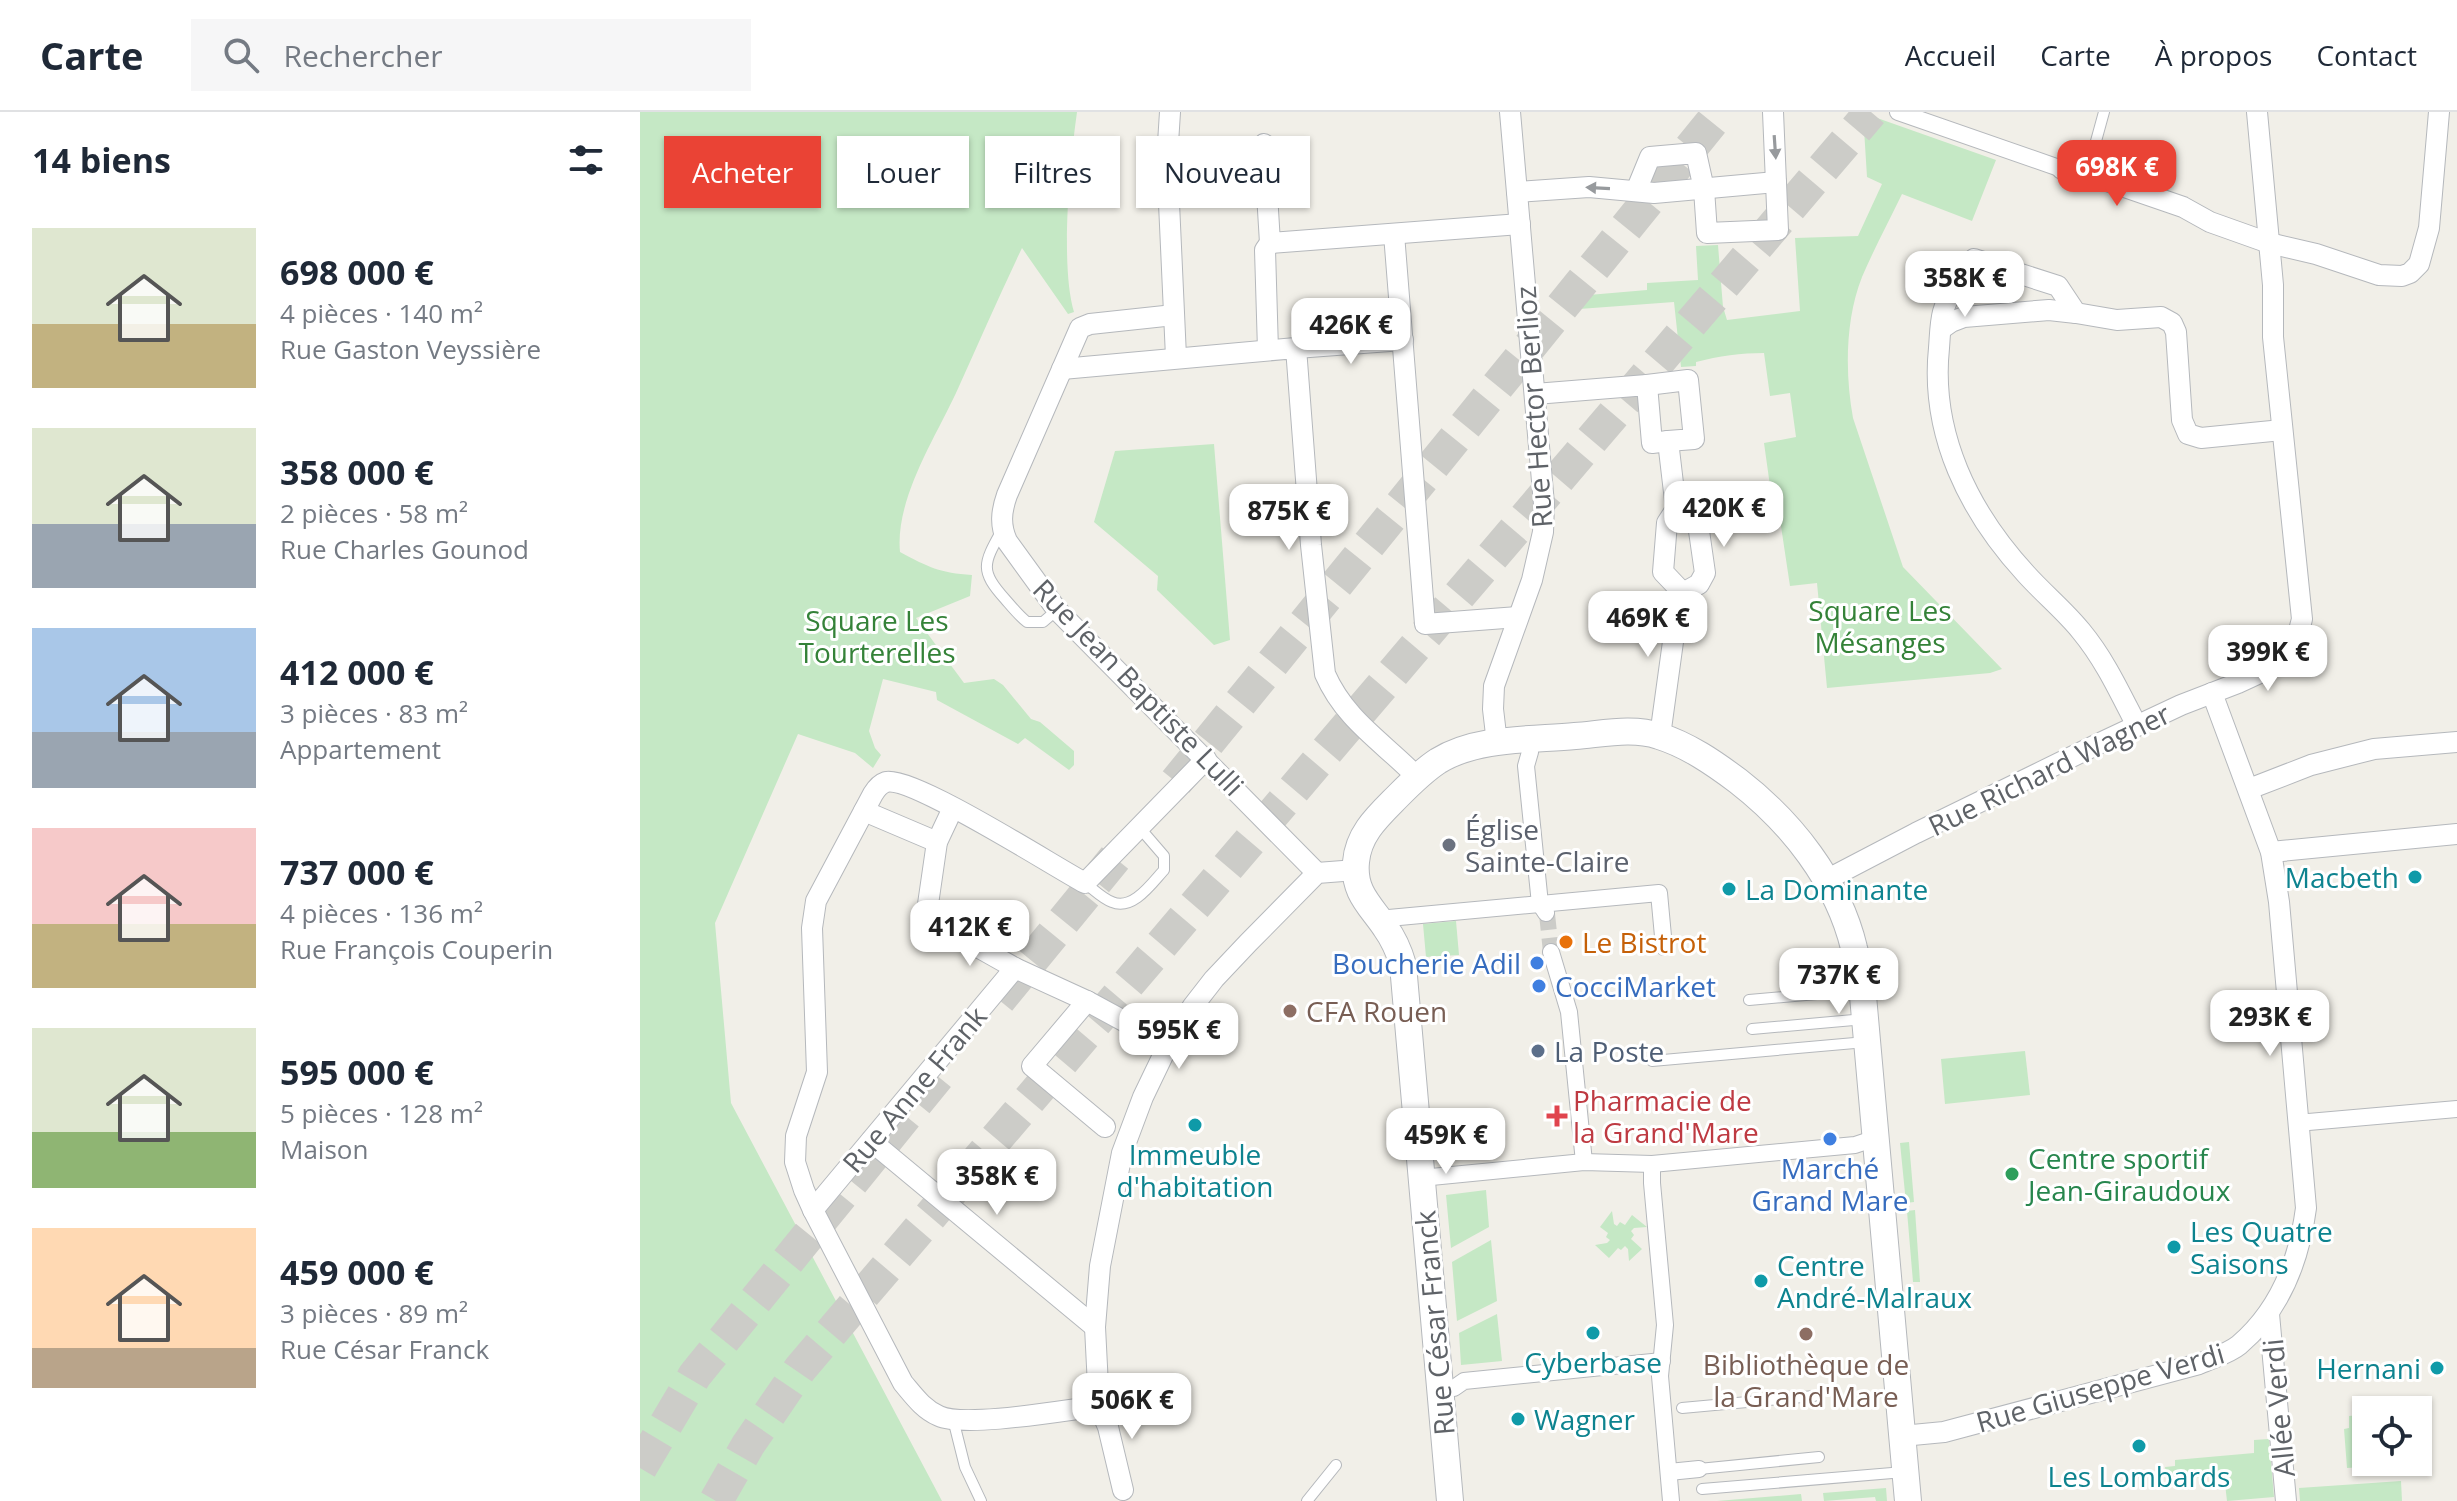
<!DOCTYPE html>
<html lang="fr">
<head>
<meta charset="utf-8">
<style>
	:root { --surface:#fff; --page:#f6f6f7; --text:#1f2937; --muted:#747a83; --line:#e0e1e3; --accent:#ea4335 }
	body { margin:0; font-family:"Open Sans",sans-serif; background:var(--page); color:var(--text); height:100vh; display:flex; flex-direction:column; font-size:30px; white-space:nowrap }
	* { box-sizing:border-box; margin:0 }
	p { font-size:26px; color:var(--muted) }
	.icon { flex:none; width:44px; height:44px; fill:none; stroke:currentColor; stroke-width:2; stroke-linecap:round; stroke-linejoin:round }
	.map { position:relative; flex:1; overflow:hidden }
	.drawer { display:flex; flex-direction:column; background:var(--surface); width:640px }
	.drawer>* { flex:none }
	.banner { position:absolute; left:24px; top:24px; width:760px; height:72px; display:flex; gap:16px }
	.controls { position:absolute; left:1712px; top:1284px; display:grid; gap:16px }
	.controls a { display:grid; place-items:center; width:80px; height:80px; border-radius:0px; background:var(--surface); box-shadow:0 2px 6px #0004; font-size:40px }
	.price { position:absolute; translate:-50% -68px; padding:0 18px; border-radius:16px; background:#fff; color:#222; font-size:26px; line-height:52px; filter:drop-shadow(0 2px 4px #0008) }
	.price::after { content:''; position:absolute; left:50%; top:48px; width:24px; height:18px; margin-left:-12px; background:inherit; clip-path:polygon(0 0,100% 0,50% 100%) }
	.price.selected { background:var(--accent); color:#fff }
	ul { padding:0; list-style:none }
	li { display:flex; align-items:center; gap:24px; height:200px; padding:0 32px }
	li span { display:grid; place-items:center; flex:none; width:224px; height:160px; border-radius:0px; color:#555 }
	li>.icon { margin-inline-start:auto }
	span .icon { width:96px; height:96px; fill:#fffc; stroke-width:1 }
	li b { font-size:34px }
	h2 { display:flex; justify-content:space-between; align-items:center; height:96px; padding:0 32px; font-size:34px }
	.tag { padding:0 28px; border-radius:0px; background:var(--surface); box-shadow:0 2px 6px #0004; font-size:28px; line-height:72px }
	.tag.selected { background:var(--accent); color:#fff }
	header { display:flex; align-items:center; gap:48px; box-sizing:border-box; height:112px; padding:0 40px; background:var(--surface); border-bottom:2px solid var(--line) }
	header strong { font-size:38px }
	nav { display:flex; gap:44px; margin-inline-start:auto; font-size:28px }
	.search { width:560px; height:72px; background:var(--page); display:flex; align-items:center; gap:20px; box-sizing:border-box; padding:0 28px; border-radius:0px; color:var(--muted); font-size:30px }
	main { display:flex; flex:1; min-height:0 }
	.map>svg:first-child { display:block }
	.green { fill:#c5e8c5 }
	.lines { fill:none; stroke-linecap:round; stroke-linejoin:round }
	.pedestrian-tunnel { stroke:#ccccc8; stroke-width:16; stroke-dasharray:16 8; stroke-linecap:butt }
	.trunk-tunnel { stroke:#ccccc8; stroke-width:34; stroke-dasharray:34 17; stroke-linecap:butt }
	.service-casing { stroke:#b5b8bc; stroke-width:12 }
	.pedestrian-casing { stroke:#b5b8bc; stroke-width:18 }
	.minor-casing { stroke:#b5b8bc; stroke-width:22 }
	.tertiary-casing { stroke:#b5b8bc; stroke-width:28 }
	.service { stroke:#fff; stroke-width:10 }
	.pedestrian { stroke:#fff; stroke-width:16 }
	.minor { stroke:#fff; stroke-width:20 }
	.tertiary { stroke:#fff; stroke-width:26 }
	.oneway { fill:#979a9d }
	.worship-dot { fill:#6b7280; stroke:#fff; stroke-width:3 }
	.culture-dot { fill:#0f9aa8; stroke:#fff; stroke-width:3 }
	.food-dot { fill:#e8710a; stroke:#fff; stroke-width:3 }
	.shop-dot { fill:#3f7fe0; stroke:#fff; stroke-width:3 }
	.education-dot { fill:#8d6e63; stroke:#fff; stroke-width:3 }
	.service-dot { fill:#5c6f8a; stroke:#fff; stroke-width:3 }
	.health-dot { fill:#e0444e; stroke:#fff; stroke-width:3 }
	.leisure-dot { fill:#2e9e5b; stroke:#fff; stroke-width:3 }
	.labels { text-anchor:middle; dominant-baseline:central; stroke-width:6; stroke-linejoin:round; paint-order:stroke }
	.street-label { font-size:28px; fill:#5f6368; stroke:#fff }
	.park-label { font-size:28px; fill:#348238; stroke:#fff }
	.worship-label { font-size:28px; fill:#5b616d; stroke:#fff; text-anchor:start }
	.culture-label { font-size:28px; fill:#0d838f; stroke:#fff; text-anchor:start }
	.food-label { font-size:28px; fill:#c56008; stroke:#fff; text-anchor:start }
	.shop-label { font-size:28px; fill:#366cbe; stroke:#fff; text-anchor:end }
	.education-label { font-size:28px; fill:#785e54; stroke:#fff; text-anchor:start }
	.service-label { font-size:28px; fill:#4e5e75; stroke:#fff; text-anchor:start }
	.health-label { font-size:28px; fill:#be3a42; stroke:#fff; text-anchor:start }
	.leisure-label { font-size:28px; fill:#27864d; stroke:#fff; text-anchor:start }
</style>
</head>
<body>
<header>
<strong>Carte</strong>
<div class="search"><svg class="icon" aria-label="search" viewBox="0 0 24 24"><circle cx="10" cy="10" r="6"/><path d="M15 15l6 6"/></svg>Rechercher</div>
<nav><a>Accueil</a><a>Carte</a><a>À propos</a><a>Contact</a></nav>
</header>
<main>
<section class="drawer">
<h2>14 biens<svg class="icon" aria-label="filters" viewBox="0 0 24 24"><path d="M4 7h16M4 17h16"/><circle cx="9" cy="7" r="2"/><circle cx="15" cy="17" r="2"/></svg></h2>
<ul>
<li><span style="background:linear-gradient(#dfe7d0 60%,#c2b280 0)"><svg class="icon" aria-label="home" viewBox="0 0 24 24"><path d="M3 11l9-7 9 7M6 9v11h12V9"/></svg></span><div><b>698 000 €</b><p>4 pièces · 140 m²</p><p>Rue Gaston Veyssière</p></div></li>
<li><span style="background:linear-gradient(#dfe7d0 60%,#9aa5b1 0)"><svg class="icon" aria-label="home" viewBox="0 0 24 24"><path d="M3 11l9-7 9 7M6 9v11h12V9"/></svg></span><div><b>358 000 €</b><p>2 pièces · 58 m²</p><p>Rue Charles Gounod</p></div></li>
<li><span style="background:linear-gradient(#a9c7e8 65%,#9aa5b1 0)"><svg class="icon" aria-label="home" viewBox="0 0 24 24"><path d="M3 11l9-7 9 7M6 9v11h12V9"/></svg></span><div><b>412 000 €</b><p>3 pièces · 83 m²</p><p>Appartement</p></div></li>
<li><span style="background:linear-gradient(#f6c9c9 60%,#c2b280 0)"><svg class="icon" aria-label="home" viewBox="0 0 24 24"><path d="M3 11l9-7 9 7M6 9v11h12V9"/></svg></span><div><b>737 000 €</b><p>4 pièces · 136 m²</p><p>Rue François Couperin</p></div></li>
<li><span style="background:linear-gradient(#dfe7d0 65%,#8fb573 0)"><svg class="icon" aria-label="home" viewBox="0 0 24 24"><path d="M3 11l9-7 9 7M6 9v11h12V9"/></svg></span><div><b>595 000 €</b><p>5 pièces · 128 m²</p><p>Maison</p></div></li>
<li><span style="background:linear-gradient(#ffd9b3 75%,#b9a48a 0)"><svg class="icon" aria-label="home" viewBox="0 0 24 24"><path d="M3 11l9-7 9 7M6 9v11h12V9"/></svg></span><div><b>459 000 €</b><p>3 pièces · 89 m²</p><p>Rue César Franck</p></div></li>
</ul>
</section>
<div class="map">
<svg width="1817" height="1389" viewBox="0 0 1817 1389">
	<rect width="100%" height="100%" fill="#f1efe8"/>
	<g class="green">
		<path d="M 0,0 L 437,0 C 430,50 420,153 434,200 L 428,202 L 382,136 C 359,184 338,232 316,281 C 294,328 255,388 260,440 C 288,455 300,461 332,463 L 330,484 L 276,506 L 324,571 L 354,567 L 363,573 L 391,607 L 400,610 L 434,639 L 434,653 L 429,658 L 385,626 L 378,632 L 297,588 L 296,580 L 243,567 L 229,619 L 235,636 L 241,643 L 233,656 L 215,641 L 158,622 L 75,811 L 91,991 L 302,1389 L 0,1389 Z"/>
		<path d="M 1223,1 L 1356,48 L 1332,109 L 1262,82 C 1249,109 1234,137 1222,165 C 1205,208 1205,262 1213,306 L 1263,455 L 1362,557 L 1350,561 L 1187,576 L 1177,471 L 1150,474 L 1136,381 L 1131,381 L 1124,331 L 1156,325 L 1150,281 L 1130,284 L 1124,241 C 1101,241 1079,244 1056,250 L 1056,254 L 1041,255 L 1034,190 L 939,197 L 937,184 L 1007,178 L 1007,171 L 1058,168 L 1056,134 L 1078,133 L 1083,195 L 1087,208 L 1160,199 L 1155,126 L 1218,124 L 1242,72 L 1227,65 Z"/>
		<path d="M 574,332 L 590,528 L 574,533 L 517,478 L 518,464 L 454,410 L 475,339 Z"/>
		<path d="M 816,809 L 819,843 L 786,845 L 783,812 Z"/>
		<path d="M 1385,939 L 1390,983 L 1305,992 L 1301,947 Z"/>
		<path d="M 1269,1030 L 1274,1090 L 1266,1091 L 1260,1031 Z"/>
		<path d="M 846,1078 L 849,1115 L 811,1136 L 806,1083 Z"/>
		<path d="M 1275,1098 L 1280,1170 L 1273,1170 L 1267,1099 Z"/>
		<path d="M 972,1099 L 974,1112 L 977,1114 L 980,1110 L 985,1113 L 992,1103 L 1007,1115 L 994,1116 L 991,1119 L 994,1123 L 991,1127 L 1002,1137 L 989,1149 L 988,1137 L 985,1134 L 981,1138 L 978,1136 L 969,1146 L 955,1133 L 967,1131 L 970,1128 L 966,1125 L 968,1121 L 960,1115 Z"/>
		<path d="M 851,1128 L 857,1189 L 817,1209 L 812,1150 Z"/>
		<path d="M 857,1202 L 862,1249 L 821,1253 L 819,1221 Z"/>
		<path d="M 1719,1303 L 1723,1355 L 1707,1356 L 1704,1317 L 1709,1316 L 1709,1304 Z"/>
		<path d="M 1629,1327 L 1634,1385 L 1587,1389 L 1584,1363 L 1527,1368 L 1525,1355 L 1535,1354 L 1535,1348 L 1614,1341 L 1614,1328 Z"/>
		<path d="M 1761,1369 L 1762,1389 L 1660,1389 L 1659,1376 Z"/>
		<path d="M 1246,1376 L 1247,1389 L 1236,1389 L 1235,1385 L 1184,1389 L 1183,1381 Z"/>
		<path d="M 1161,1382 L 1162,1389 L 1077,1389 Z"/>
	</g>
	<g class="lines">
		<path class="pedestrian-tunnel" d="M 907,802 L 911,840"/>
		<g class="trunk-tunnel">
			<path d="M 536,670 L 1080,0"/>
			<path d="M 359,888 L 475,746"/>
			<path d="M 0,1356 L 55,1263 L 306,954"/>
			<path d="M 76,1389 L 108,1333 L 160,1257 L 1231,0"/>
		</g>
		<defs>
			<g id="service">
				<path d="M 1447,62 L 1464,0"/>
				<path d="M 361,420 C 343,452 340,459 365,487 C 372,495 379,504 387,510 L 403,510 L 417,498"/>
				<path d="M 445,771 C 453,777 463,787 472,790 C 493,799 512,771 524,758 L 524,744 L 499,715"/>
				<path d="M 1109,888 L 1222,878"/>
				<path d="M 1112,917 L 1225,907"/>
				<path d="M 1012,949 L 1226,930"/>
				<path d="M 1042,1296 L 1174,1284"/>
				<path d="M 313,1307 L 325,1355 L 341,1389"/>
				<path d="M 1059,1357 L 1179,1345"/>
				<path d="M 1062,1377 L 1264,1360"/>
				<path d="M 667,1389 L 696,1353"/>
			</g>
			<g id="pedestrian">
				<path d="M 1258,0 L 1422,57"/>
				<path d="M 890,640 L 886,654 L 900,792 L 906,801"/>
				<path d="M 738,807 L 1019,781 L 1024,835"/>
				<path d="M 911,840 L 929,900 L 944,1050"/>
				<path d="M 1657,1011 L 1817,997"/>
				<path d="M 1012,1052 L 1012,1071 L 1025,1213 L 1020,1264 L 1031,1389"/>
				<path d="M 781,1066 L 944,1050 L 1012,1052 L 1215,1033 L 1227,1029"/>
				<path d="M 814,1276 L 824,1269 L 1022,1249"/>
				<path d="M 1029,1360 L 1059,1357"/>
			</g>
			<g id="minor">
				<path d="M 530,0 L 527,47 L 536,245"/>
				<path d="M 624,32 L 630,131 L 880,112"/>
				<path d="M 1422,57 L 1447,62 L 1543,95 L 1570,110 L 1629,131 L 1676,142 L 1739,163 L 1762,164 L 1770,161 L 1779,152 L 1789,116 L 1799,0"/>
				<path d="M 996,79 L 1010,45 L 1056,41 L 1064,77 L 1067,121 L 1138,118 L 1133,0"/>
				<path d="M 877,80 L 949,75 L 1014,81 L 1136,70"/>
				<path d="M 754,122 L 785,512 L 878,505"/>
				<path d="M 534,203 L 450,212 L 440,216 L 367,383 C 361,400 360,413 367,429 L 417,498 L 677,761"/>
				<path d="M 1301,217 L 1311,210 L 1324,205 L 1409,198 L 1436,201"/>
				<path d="M 656,236 L 763,228"/>
				<path d="M 628,238 L 625,138 L 630,131"/>
				<path d="M 422,257 L 656,236 L 671,433 L 685,562 C 705,608 743,630 777,665"/>
				<path d="M 1007,273 L 1048,268 L 1054,327 L 1028,329"/>
				<path d="M 895,282 L 1007,273 L 1012,331 L 1028,329 L 1036,397 L 1027,411 L 1023,460 L 1043,481"/>
				<path d="M 1497,614 C 1480,581 1465,548 1441,519 C 1425,499 1404,482 1386,462 C 1329,400 1290,322 1299,236 C 1300,224 1300,211 1303,200 C 1308,182 1322,161 1334,147 L 1418,174 L 1436,201 L 1477,208 L 1521,205 L 1532,211 L 1536,220 L 1542,308 L 1548,322 L 1561,326 L 1642,318"/>
				<path d="M 1020,624 L 1036,508 L 1043,481 L 1059,472 L 1065,461 L 1058,412 L 1050,403 L 1036,397"/>
				<path d="M 857,631 L 853,597 L 854,574 L 892,468 L 903,420 L 904,392 L 870,0"/>
				<path d="M 1609,677 L 1671,653 L 1734,637 L 1817,630"/>
				<path d="M 313,696 L 297,730 L 286,806 L 375,856 L 447,889 L 528,933"/>
				<path d="M 224,699 L 297,730"/>
				<path d="M 1631,740 L 1817,722"/>
				<path d="M 1186,768 L 1276,721 L 1458,632 L 1541,593 L 1598,571 L 1637,553 L 1656,530 L 1662,507 L 1633,225 L 1633,173 L 1617,0"/>
				<path d="M 447,889 L 392,954 L 465,1015"/>
				<path d="M 231,1029 L 455,1215"/>
				<path d="M 173,1098 L 375,856"/>
				<path d="M 1629,1202 L 1646,1389"/>
				<path d="M 459,1294 C 426,1298 325,1316 299,1304 C 283,1297 274,1284 263,1271 L 173,1098 L 164,1078 L 155,1050 L 156,1024 L 177,960 L 172,816 L 176,789 L 233,682 C 236,677 240,672 246,670 C 273,664 413,754 445,771 L 566,647"/>
				<path d="M 1262,1324 L 1304,1320 L 1559,1252 C 1572,1246 1588,1242 1599,1233 C 1640,1198 1659,1149 1666,1096 L 1639,790 L 1631,740 L 1572,581"/>
				<path d="M 483,1378 L 468,1315 L 459,1294 L 455,1215 L 460,1154 L 482,1041 L 503,985 L 528,933 L 553,894 L 574,867 L 608,831 L 677,761 L 716,758"/>
			</g>
			<path id="tertiary" d="M 810,1389 L 763,853 C 759,839 753,826 745,815 C 730,793 713,780 716,750 C 718,724 735,707 753,689 C 767,675 781,660 798,649 C 837,625 891,628 935,624 C 962,622 993,615 1019,624 C 1048,633 1074,651 1098,669 C 1151,710 1198,769 1214,836 C 1218,851 1220,868 1223,884 L 1268,1389"/>
		</defs>
		<use href="#service" class="service-casing"/>
		<use href="#pedestrian" class="pedestrian-casing"/>
		<use href="#minor" class="minor-casing"/>
		<use href="#tertiary" class="tertiary-casing"/>
		<use href="#service" class="service"/>
		<use href="#pedestrian" class="pedestrian"/>
		<use href="#minor" class="minor"/>
		<use href="#tertiary" class="tertiary"/>
	</g>
	<defs><path id="oneway-solid" d="M-6-.8H1V-3.2L6.5 0L1 3.2V.8H-6Z" transform="scale(2)"/></defs>
	<g class="oneway">
		<use href="#oneway-solid" transform="translate(1135 35) rotate(86)"/>
		<use href="#oneway-solid" transform="translate(958 76) rotate(-177)"/>
	</g>
	<circle class="worship-dot" cx="809" cy="733" r="8"/>
	<g class="culture-dot">
		<circle cx="1775" cy="765" r="8"/>
		<circle cx="1089" cy="777" r="8"/>
		<circle cx="555" cy="1013" r="8"/>
		<circle cx="1534" cy="1135" r="8"/>
		<circle cx="1121" cy="1169" r="8"/>
		<circle cx="953" cy="1221" r="8"/>
		<circle cx="1797" cy="1256" r="8"/>
		<circle cx="878" cy="1307" r="8"/>
		<circle cx="1499" cy="1334" r="8"/>
	</g>
	<circle class="food-dot" cx="926" cy="830" r="8"/>
	<g class="shop-dot">
		<circle cx="897" cy="851" r="8"/>
		<circle cx="899" cy="874" r="8"/>
		<circle cx="1190" cy="1027" r="8"/>
	</g>
	<g class="education-dot">
		<circle cx="650" cy="899" r="8"/>
		<circle cx="1166" cy="1222" r="8"/>
	</g>
	<circle class="service-dot" cx="898" cy="939" r="8"/>
	<path class="health-dot" d="M913 992h8v8h8v8h-8v8h-8v-8h-8v-8h8z"/>
	<circle class="leisure-dot" cx="1372" cy="1062" r="8"/>
	<g class="labels">
		<g class="street-label">
			<text transform="translate(893 295) rotate(-94)">Rue Hector Berlioz</text>
			<text transform="translate(499 575) rotate(46)">Rue Jean Baptiste Lulli</text>
			<text transform="translate(1409 657) rotate(-26)">Rue Richard Wagner</text>
			<text transform="translate(274 977) rotate(-50)">Rue Anne Frank</text>
			<text transform="translate(794 1211) rotate(-95)">Rue César Franck</text>
			<text transform="translate(1460 1275) rotate(-16)">Rue Giuseppe Verdi</text>
			<text transform="translate(1638 1296) rotate(-95)">Allée Verdi</text>
		</g>
		<g class="park-label">
			<text x="1240" y="498">Square Les<tspan x="1240" dy="32">Mésanges</tspan></text>
			<text x="237" y="508">Square Les<tspan x="237" dy="32">Tourterelles</tspan></text>
		</g>
		<g class="worship-label">
			<text x="825" y="717">Église<tspan x="825" dy="32">Sainte-Claire</tspan></text>
		</g>
		<g class="culture-label">
			<text x="1759" y="765" text-anchor="end">Macbeth</text>
			<text x="1105" y="777">La Dominante</text>
			<text x="555" y="1042" text-anchor="middle">Immeuble<tspan x="555" dy="32">d'habitation</tspan></text>
			<text x="1550" y="1119">Les Quatre<tspan x="1550" dy="32">Saisons</tspan></text>
			<text x="1137" y="1153">Centre<tspan x="1137" dy="32">André-Malraux</tspan></text>
			<text x="953" y="1250" text-anchor="middle">Cyberbase</text>
			<text x="1781" y="1256" text-anchor="end">Hernani</text>
			<text x="894" y="1307">Wagner</text>
			<text x="1499" y="1364" text-anchor="middle">Les Lombards</text>
		</g>
		<g class="food-label">
			<text x="942" y="830">Le Bistrot</text>
		</g>
		<g class="shop-label">
			<text x="881" y="851">Boucherie Adil</text>
			<text x="915" y="874" text-anchor="start">CocciMarket</text>
			<text x="1190" y="1056" text-anchor="middle">Marché<tspan x="1190" dy="32">Grand Mare</tspan></text>
		</g>
		<g class="education-label">
			<text x="666" y="899">CFA Rouen</text>
			<text x="1166" y="1252" text-anchor="middle">Bibliothèque de<tspan x="1166" dy="32">la Grand'Mare</tspan></text>
		</g>
		<g class="service-label">
			<text x="914" y="939">La Poste</text>
		</g>
		<g class="health-label">
			<text x="933" y="988">Pharmacie de<tspan x="933" dy="32">la Grand'Mare</tspan></text>
		</g>
		<g class="leisure-label">
			<text x="1388" y="1046">Centre sportif<tspan x="1388" dy="32">Jean-Giraudoux</tspan></text>
		</g>
	</g>
</svg>
<div class="controls">
<a><svg class="icon" aria-label="locate" viewBox="0 0 24 24"><circle cx="12" cy="12" r="6"/><path d="M12 2v4M12 18v4M2 12h4M18 12h4"/></svg></a>
</div>
<b class="price selected" style="left:1477px;top:96px">698K €</b>
<b class="price" style="left:1325px;top:207px">358K €</b>
<b class="price" style="left:711px;top:254px">426K €</b>
<b class="price" style="left:1084px;top:437px">420K €</b>
<b class="price" style="left:649px;top:440px">875K €</b>
<b class="price" style="left:1008px;top:547px">469K €</b>
<b class="price" style="left:1628px;top:581px">399K €</b>
<b class="price" style="left:330px;top:856px">412K €</b>
<b class="price" style="left:1199px;top:904px">737K €</b>
<b class="price" style="left:1630px;top:946px">293K €</b>
<b class="price" style="left:539px;top:959px">595K €</b>
<b class="price" style="left:806px;top:1064px">459K €</b>
<b class="price" style="left:357px;top:1105px">358K €</b>
<b class="price" style="left:492px;top:1329px">506K €</b>
<div class="banner">
<a class="tag selected">Acheter</a>
<a class="tag">Louer</a>
<a class="tag">Filtres</a>
<a class="tag">Nouveau</a>
</div>
</div>
</main>
</body>
</html>
